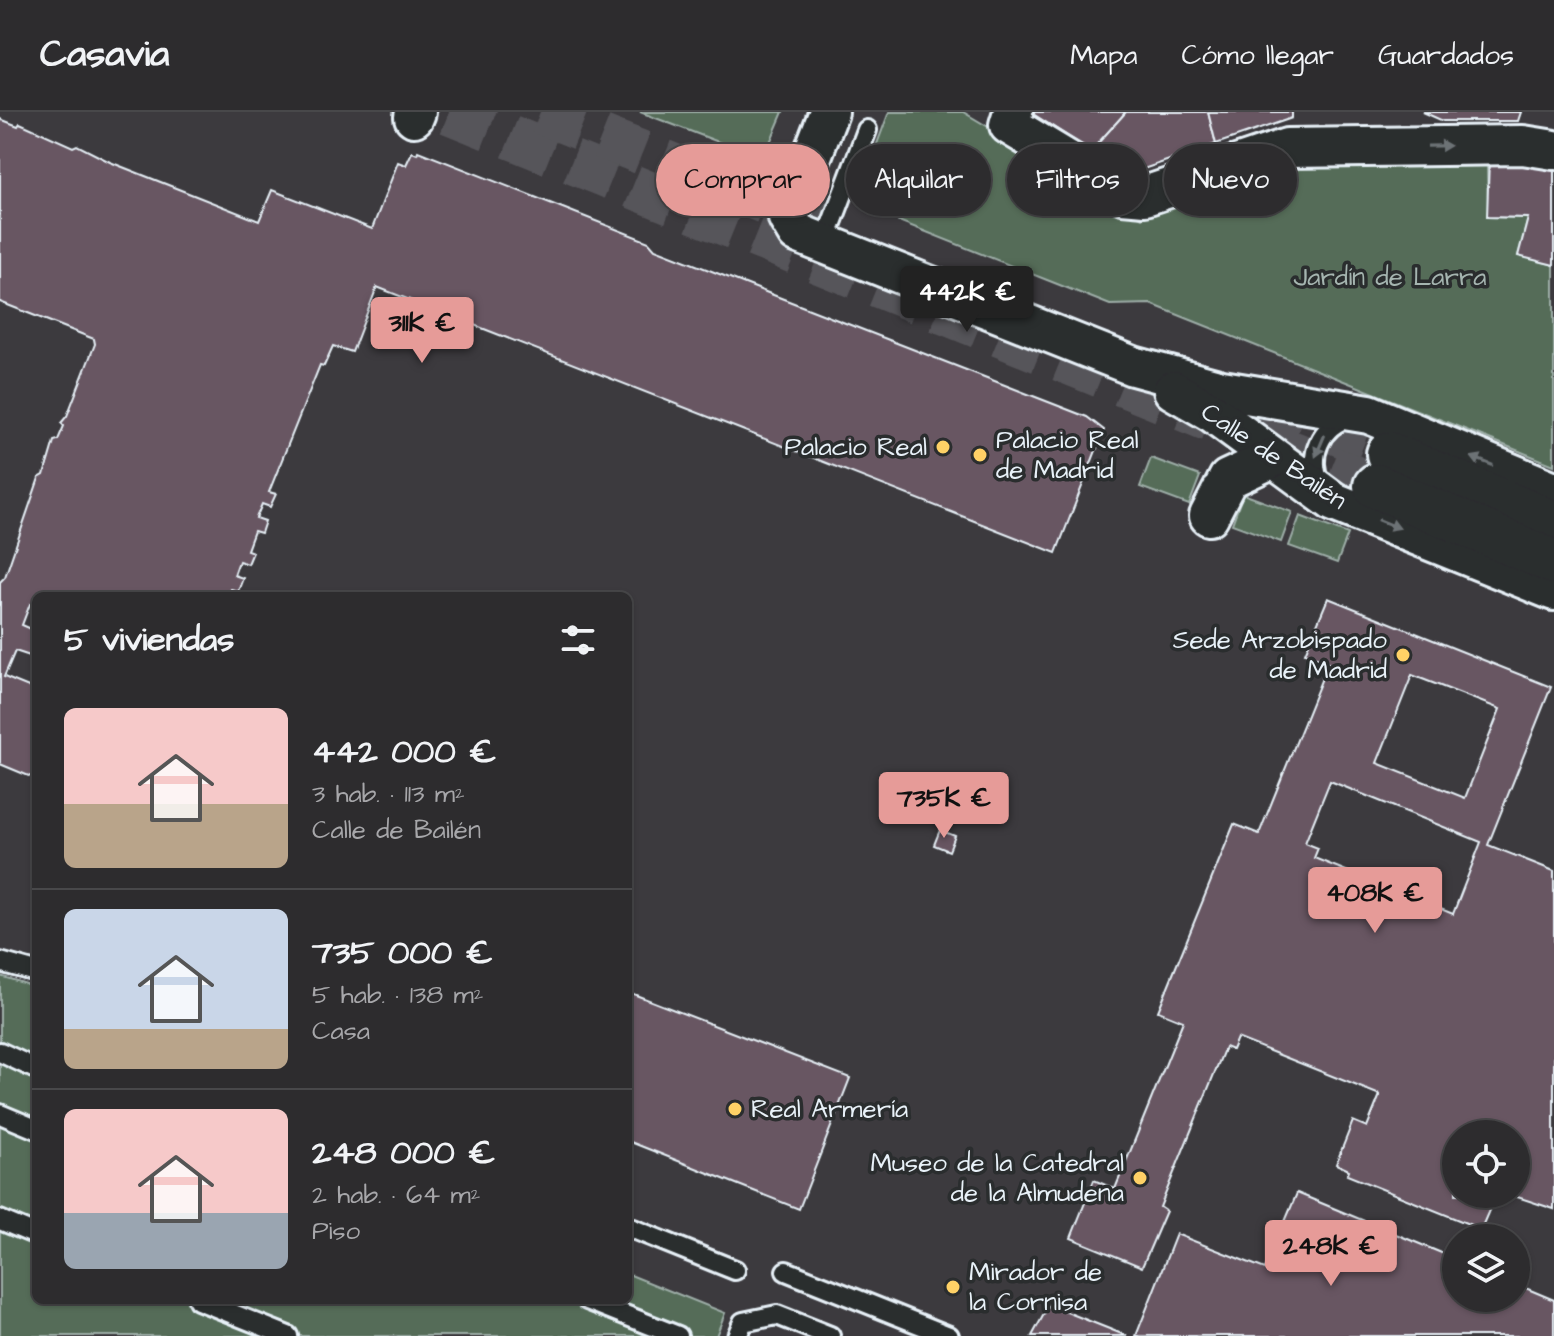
<!DOCTYPE html>
<html lang="es">
<head>
<meta charset="utf-8">
<style>
	:root { --surface:#2d2c2e; --page:#353436; --text:#f1f3f6; --muted:#a7a7aa; --line:#48484a; --accent:#e69b98 }
	body { margin:0; font-family:"Architects Daughter",sans-serif; background:var(--page); color:var(--text); height:100vh; display:flex; flex-direction:column; font-size:30px; white-space:nowrap }
	* { box-sizing:border-box; margin:0 }
	p { font-size:26px; color:var(--muted) }
	.icon { flex:none; width:44px; height:44px; fill:none; stroke:currentColor; stroke-width:2; stroke-linecap:round; stroke-linejoin:round }
	.map { position:relative; flex:1; overflow:hidden }
	.details { position:absolute; left:32px; top:480px; width:600px; height:712px; display:flex; flex-direction:column; background:var(--surface); border-radius:12px; box-shadow:0 2px 6px #0004,0 0 0 2px var(--line) }
	.details>* { flex:none }
	.hud { position:absolute; left:656px; top:32px; width:760px; height:72px; display:flex; gap:16px }
	.buttons { position:absolute; left:1442px; top:1008px; display:grid; gap:16px }
	.buttons a { display:grid; place-items:center; width:88px; height:88px; border-radius:50%; background:var(--surface); box-shadow:0 2px 6px #0004,0 0 0 2px var(--line); font-size:40px }
	.price { position:absolute; translate:-50% -68px; padding:0 18px; border-radius:8px; background:var(--accent); color:#111; font-size:26px; line-height:52px; filter:drop-shadow(0 2px 4px #0008) }
	.price::after { content:''; position:absolute; left:50%; top:48px; width:24px; height:18px; margin-left:-12px; background:inherit; clip-path:polygon(0 0,100% 0,50% 100%) }
	.price.on { background:#222; color:#fff }
	ul { padding:0; list-style:none }
	li { display:flex; align-items:center; gap:24px; height:200px; padding:0 32px }
	li+li { border-top:2px solid var(--line) }
	li span { display:grid; place-items:center; flex:none; width:224px; height:160px; border-radius:12px; color:#555 }
	li>.icon { margin-inline-start:auto }
	span .icon { width:96px; height:96px; fill:#fffc; stroke-width:1 }
	li b { font-size:34px }
	h2 { display:flex; justify-content:space-between; align-items:center; height:96px; padding:0 32px; font-size:34px }
	.pill { padding:0 28px; border-radius:36px; background:var(--surface); box-shadow:0 2px 6px #0004,0 0 0 2px var(--line); font-size:28px; line-height:72px }
	.pill.on { background:var(--accent); color:#111 }
	header { display:flex; align-items:center; gap:48px; box-sizing:border-box; height:112px; padding:0 40px; background:var(--surface); border-bottom:2px solid var(--line) }
	header strong { font-size:38px }
	nav { display:flex; gap:44px; margin-inline-start:auto; font-size:28px }
	.map>svg:first-child { display:block }
	.green { fill:#546c59; stroke:#9eaea8; stroke-width:2 }
	.building { fill:#675762; stroke:#e8f1f8; stroke-width:2; fill-rule:evenodd }
	.lines { fill:none; stroke-linecap:round; stroke-linejoin:round }
	.secondary-tunnel { stroke:#56555a; stroke-width:44; stroke-dasharray:44 22; stroke-linecap:butt }
	.lane-casing { stroke:#e8f1f8; stroke-width:24 }
	.street-casing { stroke:#e8f1f8; stroke-width:44 }
	.secondary-casing { stroke:#e8f1f8; stroke-width:50 }
	.lane { stroke:#2a2d2e; stroke-width:18 }
	.street { stroke:#2a2d2e; stroke-width:38 }
	.secondary { stroke:#2a2d2e; stroke-width:44 }
	.oneway { fill:#6c7275 }
	.poi-dot { fill:#ffd166; stroke:#2a2d2e; stroke-width:3 }
	.labels { text-anchor:middle; dominant-baseline:central; stroke-width:7; stroke-linejoin:round; paint-order:stroke }
	.park-label { font-size:26px; fill:#a5b5b0; stroke:#2a2d2e }
	.poi-label { font-size:26px; fill:#e8f1f8; stroke:#2a2d2e; text-anchor:start }
	.street-label { font-size:26px; fill:#e8f1f8; stroke:#2a2d2e }
</style>
</head>
<body>
<header>
<strong>Casavia</strong>
<nav><a>Mapa</a><a>Cómo llegar</a><a>Guardados</a></nav>
</header>
<div class="map">
<svg width="1554" height="1224" viewBox="0 0 1554 1224">
	<rect width="100%" height="100%" fill="#3c3a3e"/>
	<filter id="ink" filterUnits="userSpaceOnUse"><feTurbulence type="fractalNoise" baseFrequency=".0125" numOctaves="2"/><feDisplacementMap in="SourceGraphic" scale="16" xChannelSelector="R" yChannelSelector="G"/><feConvolveMatrix kernelMatrix="1 2 1 2 8 2 1 2 1" color-interpolation-filters="sRGB"/></filter>
	<g filter="url(#ink)">
		<g class="green">
			<path d="M 640,0 L 783,0 L 763,47 Z"/>
			<path d="M 889,0 L 963,0 L 1142,106 L 1297,52 L 1487,51 L 1488,105 L 1528,106 L 1518,143 L 1554,153 L 1554,353 L 1151,192 L 1110,193 L 881,102 L 888,81 L 862,72 Z"/>
			<path d="M 1151,346 L 1200,364 L 1189,393 L 1140,375 Z"/>
			<path d="M 1243,382 L 1292,400 L 1281,430 L 1232,412 Z"/>
			<path d="M 1300,404 L 1348,422 L 1337,451 L 1289,434 Z"/>
			<path d="M 0,864 L 36,875 L 36,1188 L 628,1188 L 628,1162 L 725,1201 L 716,1224 L 0,1224 Z"/>
		</g>
		<g class="building">
			<path d="M 1030,0 L 1126,0 L 1091,39 Z"/>
			<path d="M 1126,0 L 1208,0 L 1216,32 L 1129,62 L 1091,39 Z"/>
			<path d="M 1208,0 L 1292,0 L 1292,6 L 1216,32 Z"/>
			<path d="M 1423,0 L 1521,0 L 1518,9 L 1443,9 Z"/>
			<path d="M 0,7 L 18,14 L 20,11 L 73,35 L 77,33 L 110,50 L 259,109 L 272,78 L 372,117 L 398,50 L 406,53 L 412,40 L 417,42 L 418,39 L 649,130 L 655,137 L 1087,305 L 1104,318 L 1056,441 L 377,175 L 352,240 L 333,234 L 324,254 L 320,253 L 269,380 L 276,382 L 270,395 L 262,392 L 256,406 L 265,409 L 261,421 L 254,419 L 247,438 L 253,440 L 248,452 L 239,449 L 234,463 L 243,466 L 238,479 L 231,477 L 228,484 L 36,484 L 36,494 L 30,492 L 22,513 L 36,519 L 36,546 L 15,539 L 4,565 L 36,578 L 36,667 L 0,652 L 0,470 L 5,465 L 39,366 L 44,363 L 54,329 L 58,328 L 64,314 L 61,311 L 67,304 L 95,232 L 94,227 L 0,190 Z"/>
			<path d="M 1489,47 L 1554,58 L 1554,153 L 1518,144 L 1528,106 L 1487,105 Z"/>
			<path d="M 1328,486 L 1551,575 L 1488,733 L 1554,759 L 1554,1097 L 1508,1082 L 1516,1082 L 1516,1022 L 1456,1022 L 1456,1082 L 1496,1082 L 1481,1117 L 1347,1063 L 1349,1058 L 1336,1052 L 1353,1009 L 1367,1015 L 1380,983 L 1237,926 L 1232,938 L 1225,935 L 1160,1095 L 1166,1099 L 1142,1155 L 1071,1126 L 1094,1068 L 1115,1077 L 1183,909 L 1158,899 L 1234,712 L 1259,722 L 1328,551 L 1305,541 ZM 1412,563 L 1500,597 L 1465,686 L 1377,651 ZM 1330,669 L 1481,730 L 1453,802 L 1314,746 L 1318,736 L 1305,731 Z"/>
			<path d="M 956,677 L 970,682 L 964,698 L 950,693 Z"/>
			<path d="M 940,718 L 955,724 L 949,739 L 934,733 Z"/>
			<path d="M 628,880 L 850,966 L 799,1097 L 628,1029 Z"/>
			<path d="M 1297,1081 L 1456,1147 L 1456,1186 L 1516,1186 L 1516,1172 L 1554,1188 L 1554,1224 L 1136,1224 L 1176,1122 L 1265,1157 Z"/>
			<path d="M 1049,1193 L 1127,1224 L 1032,1224 Z"/>
		</g>
		<g class="lines">
			<g class="secondary-tunnel">
				<path d="M 449,0 L 1210,308"/>
				<path d="M 540,0 L 827,115"/>
				<path d="M 1262,291 L 1389,342"/>
				<path d="M 1270,332 L 1376,374"/>
			</g>
			<defs>
				<g id="lane">
					<path d="M 824,132 L 867,18"/>
					<path d="M 1320,372 C 1307,344 1320,314 1350,305"/>
					<path d="M 0,850 L 36,860"/>
					<path d="M 0,940 L 36,957"/>
					<path d="M 0,1002 L 36,1017"/>
					<path d="M 0,1108 L 36,1123"/>
					<path d="M 628,1115 L 735,1158"/>
					<path d="M 786,1159 L 949,1224"/>
					<path d="M 198,1188 L 288,1224"/>
					<path d="M 587,1188 L 678,1224"/>
					<path d="M 737,1224 L 743,1210 L 777,1203 L 830,1224"/>
				</g>
				<g id="street">
					<path d="M 829,0 L 788,106 L 797,121 L 1133,254 L 1222,278 L 1369,302 L 1554,379"/>
					<path d="M 1013,0 L 1009,13 L 1123,82 L 1145,84 L 1287,36 L 1523,33 L 1554,38"/>
					<path d="M 414,5 L 416,0"/>
					<path d="M 1173,278 L 1213,301 L 1334,390 L 1554,479"/>
					<path d="M 1209,404 L 1228,367 L 1273,346"/>
				</g>
				<g id="secondary">
					<path d="M 1389,342 L 1554,411"/>
					<path d="M 1376,374 L 1554,450"/>
				</g>
			</defs>
			<use href="#lane" class="lane-casing"/>
			<use href="#street" class="street-casing"/>
			<use href="#secondary" class="secondary-casing"/>
			<use href="#lane" class="lane"/>
			<use href="#street" class="street"/>
			<use href="#secondary" class="secondary"/>
		</g>
		<defs><path id="oneway-solid" d="M-6-.8H1V-3.2L6.5 0L1 3.2V.8H-6Z" transform="scale(2)"/></defs>
		<g class="oneway">
			<use href="#oneway-solid" transform="translate(1439 34) rotate(-1)"/>
			<use href="#oneway-solid" transform="translate(1320 334) rotate(113)"/>
			<use href="#oneway-solid" transform="translate(1482 349) rotate(-158)"/>
			<use href="#oneway-solid" transform="translate(1389 412) rotate(22)"/>
		</g>
	</g>
	<g class="poi-dot">
		<circle cx="943" cy="335" r="8"/>
		<circle cx="980" cy="343" r="8"/>
		<circle cx="1403" cy="543" r="8"/>
		<circle cx="735" cy="997" r="8"/>
		<circle cx="1140" cy="1066" r="8"/>
		<circle cx="953" cy="1175" r="8"/>
	</g>
	<g class="labels">
		<g class="park-label">
			<text x="1390" y="165">Jardín de Larra</text>
		</g>
		<g class="poi-label">
			<text x="996" y="328">Palacio Real<tspan x="996" dy="30">de Madrid</tspan></text>
			<text x="927" y="335" text-anchor="end">Palacio Real</text>
			<text x="1387" y="528" text-anchor="end">Sede Arzobispado<tspan x="1387" dy="30">de Madrid</tspan></text>
			<text x="751" y="997">Real Armería</text>
			<text x="1124" y="1051" text-anchor="end">Museo de la Catedral<tspan x="1124" dy="30">de la Almudena</tspan></text>
			<text x="969" y="1160">Mirador de<tspan x="969" dy="30">la Cornisa</tspan></text>
		</g>
		<g class="street-label">
			<text transform="translate(1274 344) rotate(34)">Calle de Bailén</text>
		</g>
	</g>
</svg>
<div class="buttons">
<a><svg class="icon" aria-label="locate" viewBox="0 0 24 24"><circle cx="12" cy="12" r="6"/><path d="M12 2v4M12 18v4M2 12h4M18 12h4"/></svg></a>
<a><svg class="icon" aria-label="layers" viewBox="0 0 24 24"><path d="M12 4l9 5-9 5-9-5zM3 14l9 5 9-5"/></svg></a>
</div>
<b class="price on" style="left:967px;top:222px">442K €</b>
<b class="price" style="left:422px;top:253px">311K €</b>
<b class="price" style="left:944px;top:728px">735K €</b>
<b class="price" style="left:1375px;top:823px">408K €</b>
<b class="price" style="left:1331px;top:1176px">248K €</b>
<div class="hud">
<a class="pill on">Comprar</a>
<a class="pill">Alquilar</a>
<a class="pill">Filtros</a>
<a class="pill">Nuevo</a>
</div>
<section class="details">
<h2>5 viviendas<svg class="icon" aria-label="filters" viewBox="0 0 24 24"><path d="M4 7h16M4 17h16"/><circle cx="9" cy="7" r="2"/><circle cx="15" cy="17" r="2"/></svg></h2>
<ul>
<li><span style="background:linear-gradient(#f6c9c9 60%,#b9a48a 0)"><svg class="icon" aria-label="home" viewBox="0 0 24 24"><path d="M3 11l9-7 9 7M6 9v11h12V9"/></svg></span><div><b>442 000 €</b><p>3 hab. · 113 m²</p><p>Calle de Bailén</p></div></li>
<li><span style="background:linear-gradient(#c9d6e8 75%,#b9a48a 0)"><svg class="icon" aria-label="home" viewBox="0 0 24 24"><path d="M3 11l9-7 9 7M6 9v11h12V9"/></svg></span><div><b>735 000 €</b><p>5 hab. · 138 m²</p><p>Casa</p></div></li>
<li><span style="background:linear-gradient(#f6c9c9 65%,#9aa5b1 0)"><svg class="icon" aria-label="home" viewBox="0 0 24 24"><path d="M3 11l9-7 9 7M6 9v11h12V9"/></svg></span><div><b>248 000 €</b><p>2 hab. · 64 m²</p><p>Piso</p></div></li>
</ul>
</section>
</div>
</body>
</html>
